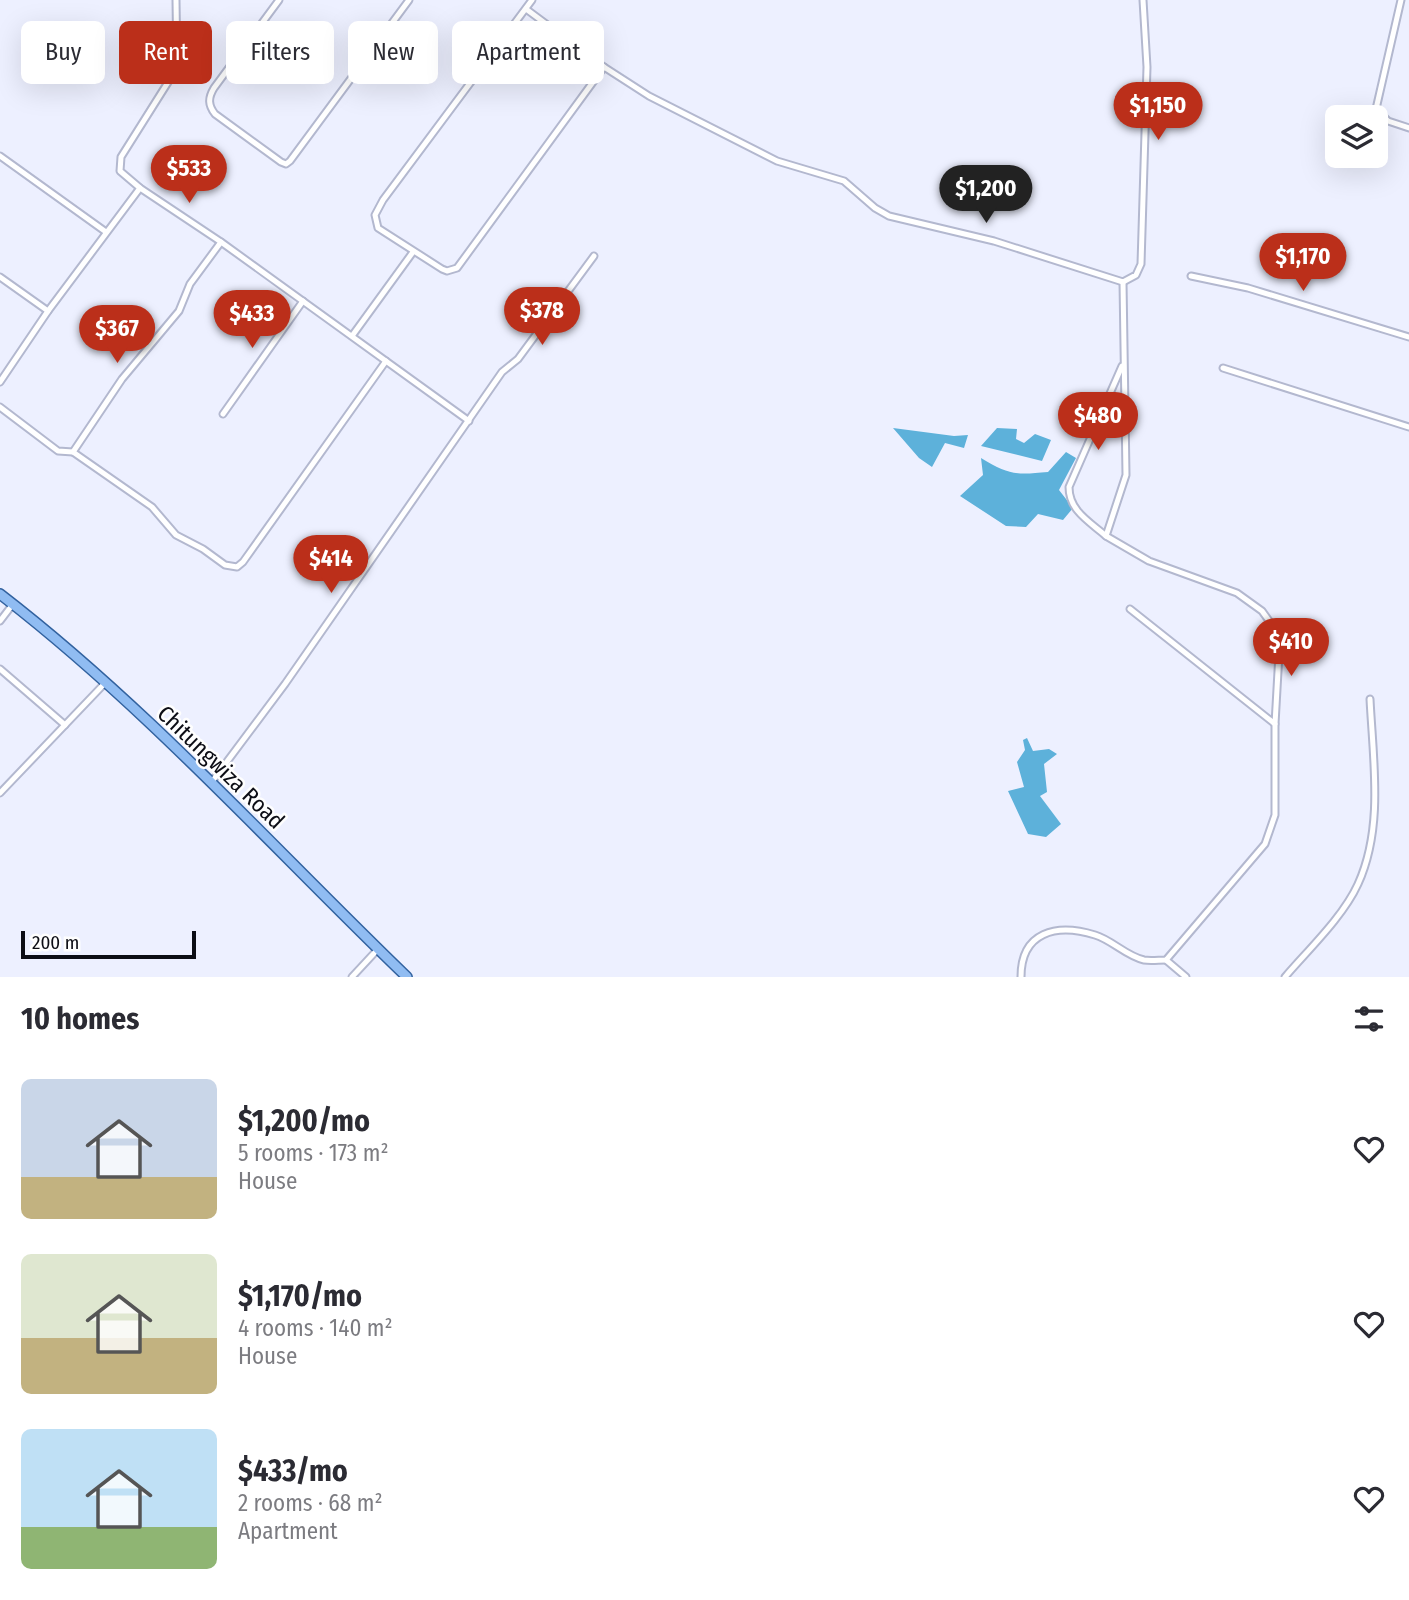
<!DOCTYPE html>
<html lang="en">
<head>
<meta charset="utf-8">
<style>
	:root { --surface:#fff; --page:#f2f2f3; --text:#2b2b33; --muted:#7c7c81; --accent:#bb2f1a }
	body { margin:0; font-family:"Fira Sans Condensed",sans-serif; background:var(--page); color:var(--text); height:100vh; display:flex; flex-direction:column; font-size:26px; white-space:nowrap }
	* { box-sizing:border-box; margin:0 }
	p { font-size:23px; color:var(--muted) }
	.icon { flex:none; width:38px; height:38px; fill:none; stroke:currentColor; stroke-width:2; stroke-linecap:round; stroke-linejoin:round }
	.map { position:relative; height:977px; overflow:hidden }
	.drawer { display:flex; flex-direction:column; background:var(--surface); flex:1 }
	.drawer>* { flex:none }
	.top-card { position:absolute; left:21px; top:21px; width:700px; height:63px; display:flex; gap:14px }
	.buttons { position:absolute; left:1325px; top:105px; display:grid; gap:14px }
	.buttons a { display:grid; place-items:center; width:63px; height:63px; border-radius:10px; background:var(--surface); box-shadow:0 7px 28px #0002; font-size:35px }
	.scale { position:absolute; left:21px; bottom:18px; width:175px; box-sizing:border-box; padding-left:7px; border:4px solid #0c0d15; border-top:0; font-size:19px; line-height:24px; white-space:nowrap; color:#0c0d15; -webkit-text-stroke:5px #fefefe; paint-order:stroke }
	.price { position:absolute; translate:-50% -60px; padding:0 16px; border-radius:24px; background:var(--accent); color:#fff; font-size:23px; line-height:46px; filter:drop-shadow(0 2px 4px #0008) }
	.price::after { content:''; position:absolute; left:50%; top:42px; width:21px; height:16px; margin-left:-10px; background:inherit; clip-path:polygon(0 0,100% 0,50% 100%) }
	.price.on { background:#222; color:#fff }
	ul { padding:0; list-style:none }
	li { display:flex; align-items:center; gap:21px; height:175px; padding:0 21px }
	li span { display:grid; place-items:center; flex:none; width:196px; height:140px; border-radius:10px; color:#555 }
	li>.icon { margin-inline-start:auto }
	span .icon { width:84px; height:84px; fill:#fffc; stroke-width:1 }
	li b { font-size:30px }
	h2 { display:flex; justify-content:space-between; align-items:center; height:84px; padding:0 21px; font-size:30px }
	.tag { padding:0 24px; border-radius:10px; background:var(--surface); box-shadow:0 7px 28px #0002; font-size:24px; line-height:63px }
	.tag.on { background:var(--accent); color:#fff }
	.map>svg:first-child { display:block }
	.water { fill:#5db1da }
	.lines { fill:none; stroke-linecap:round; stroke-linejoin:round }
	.street-casing { stroke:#b3b8cf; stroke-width:9 }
	.primary-casing { stroke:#32629f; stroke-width:12 }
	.street { stroke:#fff; stroke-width:5 }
	.primary { stroke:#90bcf2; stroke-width:9 }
	.labels { text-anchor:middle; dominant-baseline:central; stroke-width:5; stroke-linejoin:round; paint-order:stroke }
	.street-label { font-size:23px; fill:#0c0d15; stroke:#fefefe }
</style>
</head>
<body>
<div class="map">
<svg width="1409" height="977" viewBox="0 0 1409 977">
	<rect width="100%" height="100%" fill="#edf0ff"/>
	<g class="water">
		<path d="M 893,428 L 954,436 L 968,435 L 964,448 L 945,443 L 932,467 L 919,458 Z"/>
		<path d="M 997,428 L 1017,429 L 1016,439 L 1024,443 L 1035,434 L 1051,440 L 1042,461 L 981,446 Z"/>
		<path d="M 1066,452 L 1076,458 L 1059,490 L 1073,508 L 1063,520 L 1038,514 L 1026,527 L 1006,526 L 960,496 L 983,475 L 981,458 C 1009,475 1016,475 1048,472 Z"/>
		<path d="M 1027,738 L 1033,751 L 1049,749 L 1057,754 L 1044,764 L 1047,792 L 1040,796 L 1061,824 L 1046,837 L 1028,834 L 1008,791 L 1024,787 L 1017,762 L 1025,750 L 1023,740 Z"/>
	</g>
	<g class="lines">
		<defs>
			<g id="street">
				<path d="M 176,0 L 177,68 L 121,157 L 120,171 L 140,188 L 221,242 L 469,421"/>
				<path d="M 279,0 L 214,88 C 208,98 208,105 215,114 L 281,162 L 286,164 L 290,161 L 409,0"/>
				<path d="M 532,0 L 383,200 L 375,215 L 378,228 L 442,269 L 447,271 L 457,268 L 604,67"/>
				<path d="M 1401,0 L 1376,109 L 1388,121 L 1409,128"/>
				<path d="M 526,9 L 604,67 L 649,96 L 777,161 L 844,181 L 875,208 L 889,216 L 994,241 L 1123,282 L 1136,275 L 1141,264 L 1147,67 L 1143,0"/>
				<path d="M 0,156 L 106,232"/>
				<path d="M 1191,276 L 1248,288 L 1409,337"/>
				<path d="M 0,277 L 48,311"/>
				<path d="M 352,336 L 413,252"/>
				<path d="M 1223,368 L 1409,427"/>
				<path d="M 0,382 L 48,311 L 140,188"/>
				<path d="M 0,407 L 58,451 L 73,452 L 122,379 L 179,311 L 190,284 L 221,242"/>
				<path d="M 223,414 L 303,301"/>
				<path d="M 73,452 L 152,507 L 176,535 L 203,549 L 225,565 L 237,567 L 243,562 L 386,361"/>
				<path d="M 1106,536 C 1090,522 1069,511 1069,487 L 1122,366"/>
				<path d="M 1130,609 L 1275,724"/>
				<path d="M 0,621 L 13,604"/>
				<path d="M 0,669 L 65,725"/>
				<path d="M 211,783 L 285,684 L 502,372 L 518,359 L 594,256"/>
				<path d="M 0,793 L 106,682"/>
				<path d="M 1166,960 L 1186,977"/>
				<path d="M 352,977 L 378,949"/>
				<path d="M 1021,977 C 1021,932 1056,923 1095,935 C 1112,940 1126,956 1144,960 C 1150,961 1159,960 1166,960 L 1265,844 L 1275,815 L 1275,724 L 1280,636 L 1262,611 L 1237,593 L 1149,561 L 1106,536 L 1126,475 L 1123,282"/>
				<path d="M 1285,977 C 1308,950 1343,917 1358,884 C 1384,827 1373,760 1370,699"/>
			</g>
			<path id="primary" d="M 0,594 C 148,708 273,848 407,977"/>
		</defs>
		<use href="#street" class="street-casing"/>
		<use href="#primary" class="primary-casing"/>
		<use href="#street" class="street"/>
		<use href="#primary" class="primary"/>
	</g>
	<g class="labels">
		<g class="street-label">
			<text transform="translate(221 767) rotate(44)">Chitungwiza Road</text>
		</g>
	</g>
</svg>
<div class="buttons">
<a><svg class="icon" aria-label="layers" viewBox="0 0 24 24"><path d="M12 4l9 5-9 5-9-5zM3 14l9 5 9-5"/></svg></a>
</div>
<div class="scale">200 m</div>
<b class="price" style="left:1158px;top:142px">$1,150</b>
<b class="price" style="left:189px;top:205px">$533</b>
<b class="price on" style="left:986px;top:225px">$1,200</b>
<b class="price" style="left:1303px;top:293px">$1,170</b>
<b class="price" style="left:542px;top:347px">$378</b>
<b class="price" style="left:252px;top:350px">$433</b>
<b class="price" style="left:117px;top:365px">$367</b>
<b class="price" style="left:1098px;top:452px">$480</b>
<b class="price" style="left:331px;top:595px">$414</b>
<b class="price" style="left:1291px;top:678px">$410</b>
<div class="top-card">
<a class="tag">Buy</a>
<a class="tag on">Rent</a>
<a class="tag">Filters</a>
<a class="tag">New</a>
<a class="tag">Apartment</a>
</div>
</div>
<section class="drawer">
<h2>10 homes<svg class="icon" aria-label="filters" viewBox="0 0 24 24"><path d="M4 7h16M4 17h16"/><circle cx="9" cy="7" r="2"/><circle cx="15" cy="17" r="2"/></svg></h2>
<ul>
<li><span style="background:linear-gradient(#c9d6e8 70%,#c2b280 0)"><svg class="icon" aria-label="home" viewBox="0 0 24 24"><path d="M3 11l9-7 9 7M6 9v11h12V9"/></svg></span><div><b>$1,200/mo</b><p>5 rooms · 173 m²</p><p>House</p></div><svg class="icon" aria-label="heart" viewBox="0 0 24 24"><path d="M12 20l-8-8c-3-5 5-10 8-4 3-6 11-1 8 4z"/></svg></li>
<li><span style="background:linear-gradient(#dfe7d0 60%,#c2b280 0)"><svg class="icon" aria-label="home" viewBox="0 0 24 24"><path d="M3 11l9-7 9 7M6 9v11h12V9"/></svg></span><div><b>$1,170/mo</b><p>4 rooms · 140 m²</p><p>House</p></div><svg class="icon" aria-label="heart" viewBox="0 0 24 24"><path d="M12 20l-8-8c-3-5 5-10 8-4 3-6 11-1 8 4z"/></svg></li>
<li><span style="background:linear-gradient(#bfe0f5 70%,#8fb573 0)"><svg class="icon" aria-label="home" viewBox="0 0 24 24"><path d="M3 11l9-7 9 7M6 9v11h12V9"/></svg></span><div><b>$433/mo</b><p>2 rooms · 68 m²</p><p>Apartment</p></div><svg class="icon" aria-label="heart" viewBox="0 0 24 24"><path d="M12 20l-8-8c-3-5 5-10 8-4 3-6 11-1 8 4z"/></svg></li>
</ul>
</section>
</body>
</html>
